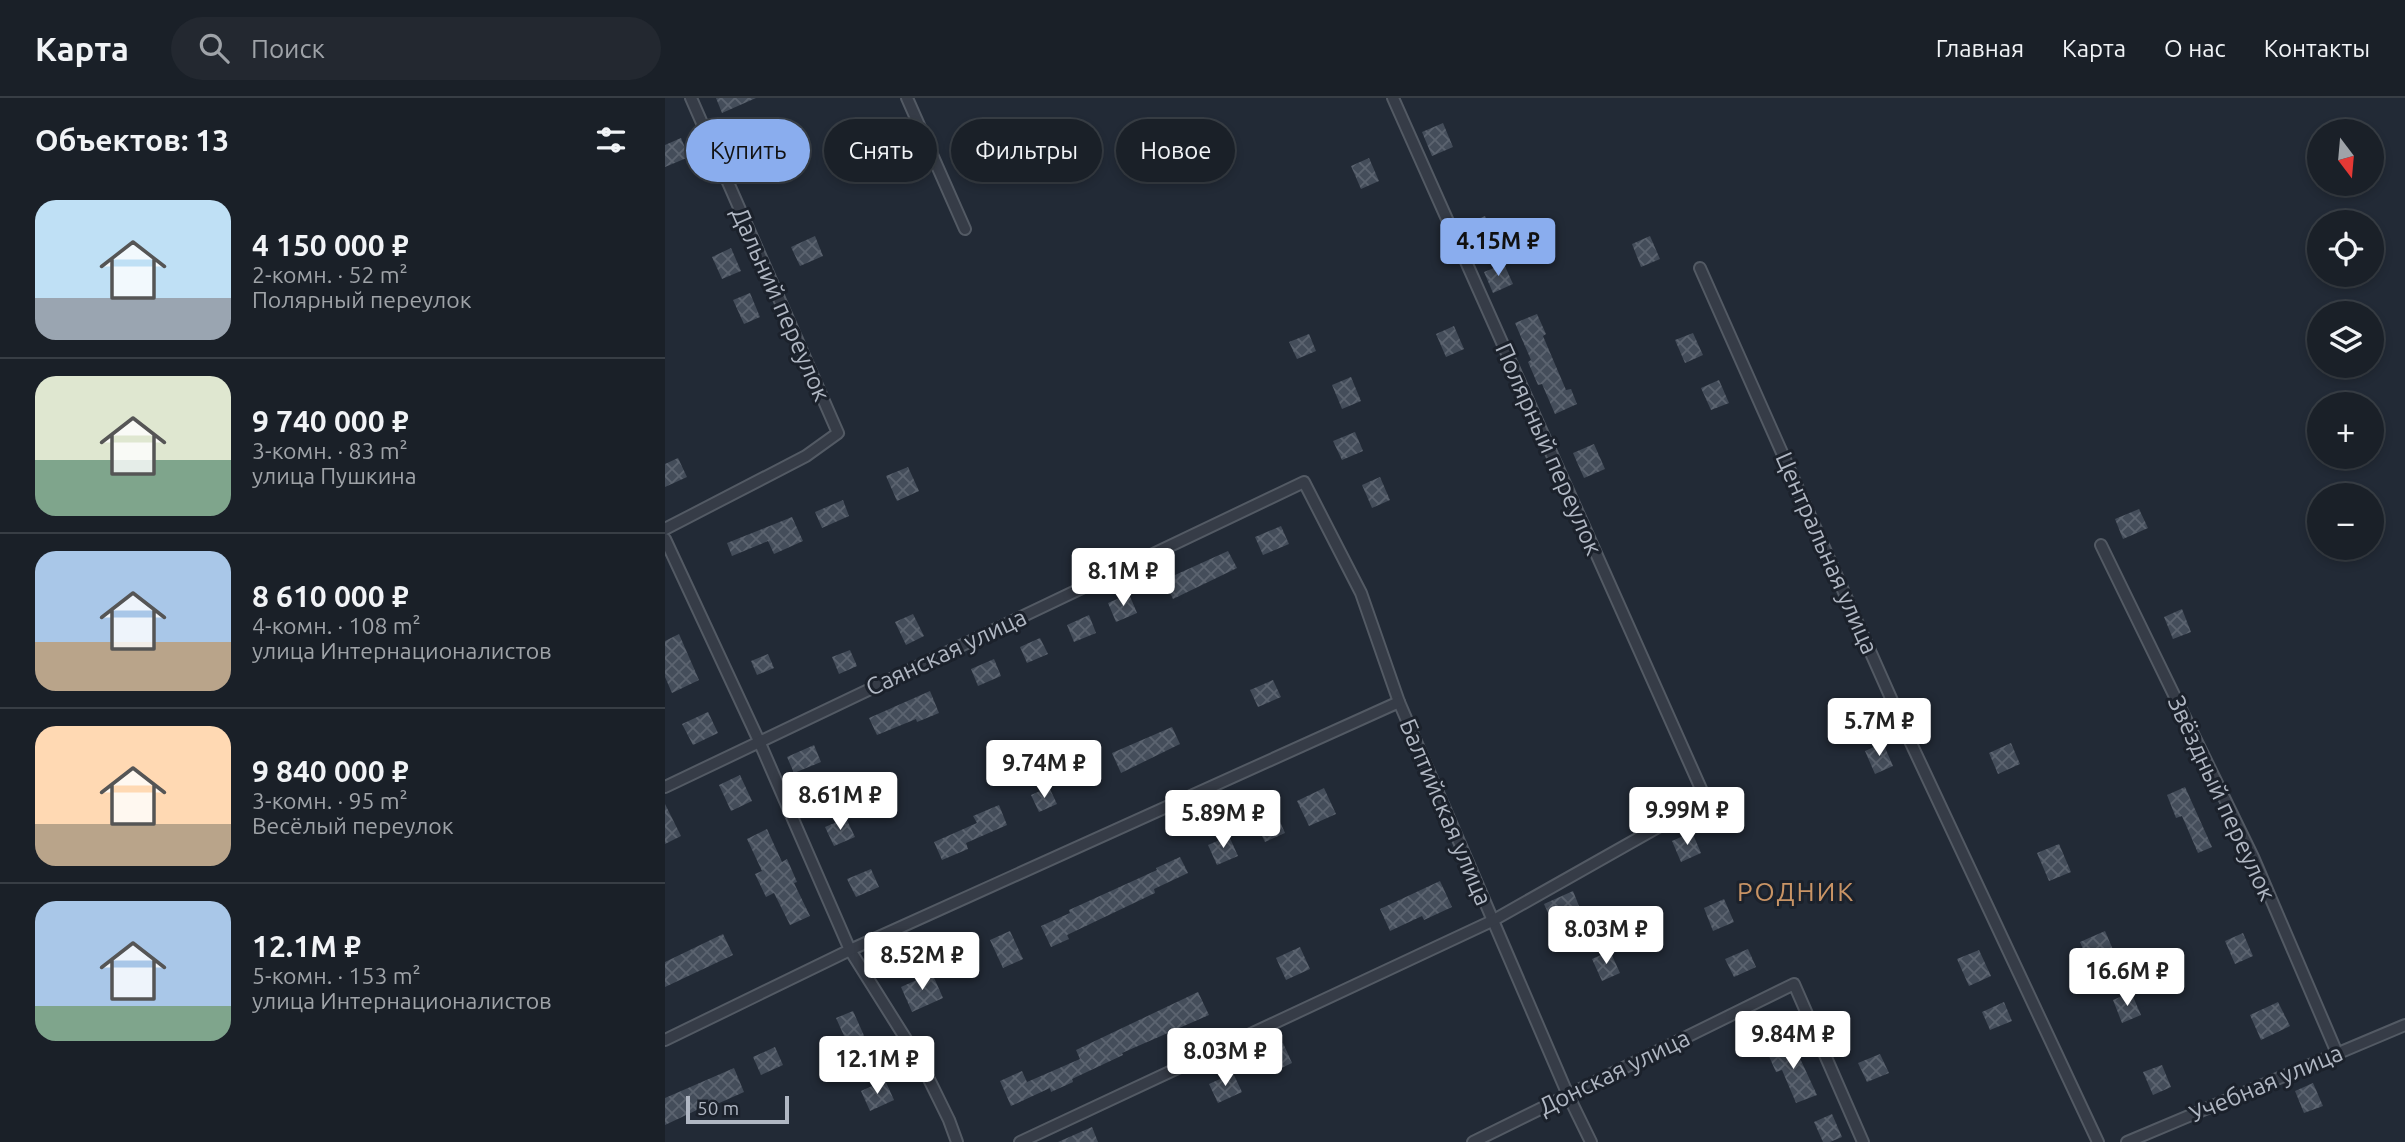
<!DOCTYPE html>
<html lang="ru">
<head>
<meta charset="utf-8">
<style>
	:root { --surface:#1a2028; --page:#232830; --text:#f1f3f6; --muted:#9fa3a8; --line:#383e45; --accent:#8aadee }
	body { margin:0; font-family:Ubuntu,sans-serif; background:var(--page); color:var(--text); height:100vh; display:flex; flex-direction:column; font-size:26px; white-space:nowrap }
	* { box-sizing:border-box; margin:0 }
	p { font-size:23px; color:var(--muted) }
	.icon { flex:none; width:38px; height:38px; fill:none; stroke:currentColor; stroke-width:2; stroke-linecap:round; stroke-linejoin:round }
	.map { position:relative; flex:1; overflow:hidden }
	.drawer { display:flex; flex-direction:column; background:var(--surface); width:665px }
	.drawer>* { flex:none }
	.guide { position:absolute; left:21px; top:21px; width:665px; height:63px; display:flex; gap:14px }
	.needle { width:46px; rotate:164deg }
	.buttons { position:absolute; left:1642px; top:21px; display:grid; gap:14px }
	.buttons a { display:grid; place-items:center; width:77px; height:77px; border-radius:50%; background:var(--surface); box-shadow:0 4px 10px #0003,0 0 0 2px var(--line); font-size:35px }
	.scale { position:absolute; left:21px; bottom:18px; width:103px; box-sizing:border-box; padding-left:7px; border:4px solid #b0b7c3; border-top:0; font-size:19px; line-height:24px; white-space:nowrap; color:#b0b7c3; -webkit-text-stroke:5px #1b212b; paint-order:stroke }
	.price { position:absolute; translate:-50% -60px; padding:0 16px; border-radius:7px; background:#fff; color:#222; font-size:23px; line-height:46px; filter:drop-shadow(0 2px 4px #0008) }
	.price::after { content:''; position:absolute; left:50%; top:42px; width:21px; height:16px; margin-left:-10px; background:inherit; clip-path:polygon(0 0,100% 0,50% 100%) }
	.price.selected { background:var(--accent); color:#111 }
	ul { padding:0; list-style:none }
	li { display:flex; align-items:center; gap:21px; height:175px; padding:0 35px }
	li+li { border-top:2px solid var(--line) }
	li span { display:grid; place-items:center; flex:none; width:196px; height:140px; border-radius:21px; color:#555 }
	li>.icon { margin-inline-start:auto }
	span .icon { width:84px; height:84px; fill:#fffc; stroke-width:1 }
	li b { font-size:30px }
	h2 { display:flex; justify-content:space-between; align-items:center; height:84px; padding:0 35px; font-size:30px }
	.tag { padding:0 24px; border-radius:32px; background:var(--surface); box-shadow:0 4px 10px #0003,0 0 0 2px var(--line); font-size:24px; line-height:63px }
	.tag.selected { background:var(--accent); color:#111 }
	header { display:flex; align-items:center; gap:42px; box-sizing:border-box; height:98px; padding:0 35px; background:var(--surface); border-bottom:2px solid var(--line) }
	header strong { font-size:33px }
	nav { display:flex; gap:38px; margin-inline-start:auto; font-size:24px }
	.search { width:490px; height:63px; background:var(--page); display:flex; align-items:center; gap:18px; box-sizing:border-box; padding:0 24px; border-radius:38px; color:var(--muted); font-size:26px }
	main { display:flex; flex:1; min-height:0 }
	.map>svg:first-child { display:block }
	.building { fill:url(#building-cross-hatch) }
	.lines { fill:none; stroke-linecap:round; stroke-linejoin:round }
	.street-casing { stroke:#535a64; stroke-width:14 }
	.street { stroke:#363c47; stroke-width:10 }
	.labels { text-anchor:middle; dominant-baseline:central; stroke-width:6; stroke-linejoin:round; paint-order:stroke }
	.street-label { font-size:24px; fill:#b0b7c3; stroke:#1b212b }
	.neighbourhood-label { font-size:26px; letter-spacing:2px; fill:#c99465; stroke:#1b212b }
</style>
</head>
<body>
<header>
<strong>Карта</strong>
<div class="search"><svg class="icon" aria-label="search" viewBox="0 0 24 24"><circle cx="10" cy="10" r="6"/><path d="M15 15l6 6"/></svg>Поиск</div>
<nav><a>Главная</a><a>Карта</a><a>О нас</a><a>Контакты</a></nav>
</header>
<main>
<section class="drawer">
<h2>Объектов: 13<svg class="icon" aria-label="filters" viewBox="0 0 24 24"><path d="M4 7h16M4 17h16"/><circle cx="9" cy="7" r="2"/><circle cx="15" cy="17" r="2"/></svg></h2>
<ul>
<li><span style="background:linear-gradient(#bfe0f5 70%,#9aa5b1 0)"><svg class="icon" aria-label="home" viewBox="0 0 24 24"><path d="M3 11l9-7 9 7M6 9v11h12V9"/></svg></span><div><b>4 150 000 ₽</b><p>2-комн. · 52 m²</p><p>Полярный переулок</p></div></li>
<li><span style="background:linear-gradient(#dfe7d0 60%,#7fa58c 0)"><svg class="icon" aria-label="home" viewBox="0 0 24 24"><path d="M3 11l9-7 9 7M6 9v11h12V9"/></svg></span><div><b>9 740 000 ₽</b><p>3-комн. · 83 m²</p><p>улица Пушкина</p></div></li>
<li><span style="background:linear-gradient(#a9c7e8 65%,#b9a48a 0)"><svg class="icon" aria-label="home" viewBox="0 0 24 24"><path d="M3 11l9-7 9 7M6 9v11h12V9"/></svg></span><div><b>8 610 000 ₽</b><p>4-комн. · 108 m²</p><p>улица Интернационалистов</p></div></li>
<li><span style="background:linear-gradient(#ffd9b3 70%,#b9a48a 0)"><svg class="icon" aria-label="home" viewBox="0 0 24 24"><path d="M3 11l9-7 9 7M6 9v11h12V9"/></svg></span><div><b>9 840 000 ₽</b><p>3-комн. · 95 m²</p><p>Весёлый переулок</p></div></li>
<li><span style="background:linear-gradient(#a9c7e8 75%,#7fa58c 0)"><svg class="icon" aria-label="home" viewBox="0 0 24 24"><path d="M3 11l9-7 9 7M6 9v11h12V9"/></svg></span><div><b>12.1M ₽</b><p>5-комн. · 153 m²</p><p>улица Интернационалистов</p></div></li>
</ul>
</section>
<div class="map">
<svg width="1740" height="1044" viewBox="0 0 1740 1044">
	<defs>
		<pattern id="building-cross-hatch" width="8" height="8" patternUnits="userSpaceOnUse" patternTransform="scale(1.75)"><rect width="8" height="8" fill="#444d5a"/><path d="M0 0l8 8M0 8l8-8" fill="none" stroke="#5c6470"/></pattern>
	</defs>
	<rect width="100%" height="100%" fill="#222a36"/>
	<g class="building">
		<path d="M 51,0 L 91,0 L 57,15 Z"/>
		<path d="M 778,25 L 788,49 L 767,58 L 757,34 Z"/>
		<path d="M 16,40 L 24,59 L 0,69 L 0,47 Z"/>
		<path d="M 704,60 L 714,83 L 696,91 L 686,68 Z"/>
		<path d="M 820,118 L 831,143 L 811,151 L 801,126 Z"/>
		<path d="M 150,138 L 158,158 L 135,168 L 126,149 Z"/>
		<path d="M 985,138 L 995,161 L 976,169 L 967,146 Z"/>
		<path d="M 66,150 L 76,173 L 57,181 L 47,159 Z"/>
		<path d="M 839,166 L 848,186 L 828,195 L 819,174 Z"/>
		<path d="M 85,195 L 95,219 L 79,226 L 68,202 Z"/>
		<path d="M 872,216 L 881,236 L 878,238 L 901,292 L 906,291 L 912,306 L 890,316 L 877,286 L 873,287 L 863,264 L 866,262 L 850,225 Z"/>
		<path d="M 789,228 L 799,251 L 781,259 L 771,236 Z"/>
		<path d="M 1028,235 L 1038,257 L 1020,265 L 1010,242 Z"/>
		<path d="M 644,236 L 651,253 L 632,261 L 624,244 Z"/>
		<path d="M 686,279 L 696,303 L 677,311 L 667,287 Z"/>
		<path d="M 1054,282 L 1064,305 L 1046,312 L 1036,290 Z"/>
		<path d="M 690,334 L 698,353 L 677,362 L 668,343 Z"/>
		<path d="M 929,346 L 940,371 L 919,380 L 908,355 Z"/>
		<path d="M 13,360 L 22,379 L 0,389 L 0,366 Z"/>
		<path d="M 243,369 L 254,393 L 232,403 L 221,378 Z"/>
		<path d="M 715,379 L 725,402 L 707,410 L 697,387 Z"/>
		<path d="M 178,402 L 184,418 L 157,430 L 150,414 Z"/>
		<path d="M 1474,411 L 1483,430 L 1458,441 L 1450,421 Z"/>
		<path d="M 127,419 L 138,443 L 109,456 L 103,443 L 67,458 L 62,445 Z"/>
		<path d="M 616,428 L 624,446 L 598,457 L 590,439 Z"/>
		<path d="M 563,453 L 572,470 L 508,501 L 499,482 Z"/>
		<path d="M 464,496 L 472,515 L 451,524 L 443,505 Z"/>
		<path d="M 1517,511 L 1526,534 L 1508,541 L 1499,519 Z"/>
		<path d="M 248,516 L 259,538 L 241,547 L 230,524 Z"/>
		<path d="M 424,517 L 431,535 L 409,544 L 402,527 Z"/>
		<path d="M 14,536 L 34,582 L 7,595 L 0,579 L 0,543 Z"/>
		<path d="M 375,540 L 383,556 L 362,565 L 355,549 Z"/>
		<path d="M 185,552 L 192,568 L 174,576 L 167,559 Z"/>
		<path d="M 103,556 L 109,570 L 92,577 L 86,563 Z"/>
		<path d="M 329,561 L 336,578 L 313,588 L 306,571 Z"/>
		<path d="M 608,582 L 616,599 L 593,609 L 585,592 Z"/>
		<path d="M 265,593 L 274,615 L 252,624 L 251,621 L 212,637 L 204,620 Z"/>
		<path d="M 43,614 L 53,635 L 28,647 L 17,626 Z"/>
		<path d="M 507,629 L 515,646 L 456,675 L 447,655 Z"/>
		<path d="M 1218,645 L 1228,668 L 1210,676 L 1200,653 Z"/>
		<path d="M 1346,645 L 1355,666 L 1333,676 L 1324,655 Z"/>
		<path d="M 149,647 L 156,664 L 129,675 L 122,659 Z"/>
		<path d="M 75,677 L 87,703 L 66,713 L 54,687 Z"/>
		<path d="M 384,689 L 392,706 L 374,714 L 366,697 Z"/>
		<path d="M 1520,689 L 1547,749 L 1533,755 L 1517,718 L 1511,720 L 1502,697 Z"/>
		<path d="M 659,690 L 671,716 L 644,728 L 632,703 Z"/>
		<path d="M 0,706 L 16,738 L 0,746 Z"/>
		<path d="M 334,707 L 342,727 L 301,745 L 303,751 L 277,762 L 269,744 L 312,725 L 308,718 Z"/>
		<path d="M 610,712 L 620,735 L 600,744 L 589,722 Z"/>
		<path d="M 181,720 L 190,739 L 169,748 L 160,729 Z"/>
		<path d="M 102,731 L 117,764 L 122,761 L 132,784 L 129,785 L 145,818 L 125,827 L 109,795 L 101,799 L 90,776 L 97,773 L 82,741 Z"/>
		<path d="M 1027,734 L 1036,755 L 1016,764 L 1007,743 Z"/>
		<path d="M 564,738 L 573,758 L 552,767 L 543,747 Z"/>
		<path d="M 1394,746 L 1406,774 L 1384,783 L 1372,755 Z"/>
		<path d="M 515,759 L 523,775 L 489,791 L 490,795 L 402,837 L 404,841 L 386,849 L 376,828 L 405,815 L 404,812 L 492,772 L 491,770 Z"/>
		<path d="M 206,771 L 214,789 L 191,799 L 182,781 Z"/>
		<path d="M 775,783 L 787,809 L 759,822 L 757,818 L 725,833 L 715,811 Z"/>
		<path d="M 908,793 L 920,823 L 892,835 L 879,806 Z"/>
		<path d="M 1059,801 L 1069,824 L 1048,833 L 1039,810 Z"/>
		<path d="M 345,833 L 358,861 L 338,870 L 325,842 Z"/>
		<path d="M 1440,833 L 1449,854 L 1424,865 L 1415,844 Z"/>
		<path d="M 1578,835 L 1588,858 L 1570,866 L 1560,843 Z"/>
		<path d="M 58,836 L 68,857 L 0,889 L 0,864 Z"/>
		<path d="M 635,849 L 645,871 L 621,882 L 611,860 Z"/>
		<path d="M 1083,851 L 1091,869 L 1069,879 L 1060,861 Z"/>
		<path d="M 1314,852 L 1326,878 L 1304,888 L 1292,861 Z"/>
		<path d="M 945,853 L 955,875 L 937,883 L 927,861 Z"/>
		<path d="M 267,875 L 278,900 L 247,914 L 236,889 Z"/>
		<path d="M 533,894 L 544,917 L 457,955 L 458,957 L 407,981 L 408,984 L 386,994 L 385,990 L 346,1008 L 335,983 L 357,973 L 362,984 L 415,961 L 411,952 Z"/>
		<path d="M 1466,894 L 1476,917 L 1457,925 L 1448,902 Z"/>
		<path d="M 1339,904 L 1347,923 L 1325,932 L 1317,914 Z"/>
		<path d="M 1613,904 L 1625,928 L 1596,942 L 1585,917 Z"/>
		<path d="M 188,913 L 201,942 L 184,949 L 171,920 Z"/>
		<path d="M 1127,943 L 1152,997 L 1131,1005 L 1117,972 L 1111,974 L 1102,954 Z"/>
		<path d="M 618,945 L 627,965 L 606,975 L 597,955 Z"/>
		<path d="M 110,949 L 118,967 L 96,977 L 88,959 Z"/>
		<path d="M 1215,956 L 1224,975 L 1202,984 L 1193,965 Z"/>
		<path d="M 1497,967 L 1506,989 L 1488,997 L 1478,974 Z"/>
		<path d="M 69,970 L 79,994 L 52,1006 L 51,1003 L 0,1027 L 0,1000 Z"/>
		<path d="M 568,975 L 577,994 L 553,1005 L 544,986 Z"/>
		<path d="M 220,982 L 229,1002 L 205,1013 L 196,993 Z"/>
		<path d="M 1648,985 L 1658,1008 L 1639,1015 L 1630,993 Z"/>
		<path d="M 1167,1016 L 1177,1039 L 1165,1044 L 1158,1044 L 1149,1024 Z"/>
		<path d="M 427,1029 L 433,1044 L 393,1044 Z"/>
	</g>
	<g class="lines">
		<defs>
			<g id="street">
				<path d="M 242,0 L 300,131"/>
				<path d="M 1035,170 L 1245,643 L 1433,1044"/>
				<path d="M 0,431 L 141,358 L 173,335 L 26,0"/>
				<path d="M 0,441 L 94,643 L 185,852 L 256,965 L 284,1022 L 292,1044"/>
				<path d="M 1436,447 L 1588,759 L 1672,955"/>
				<path d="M 0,689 L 639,384 L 696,495 L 734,604 L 903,997 L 926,1044"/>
				<path d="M 0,942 L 185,852 L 734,604"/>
				<path d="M 355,1044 L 827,823 L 1041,702 L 728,0"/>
				<path d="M 808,1044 L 1129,886 L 1198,1044"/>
				<path d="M 1462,1044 L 1740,927"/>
			</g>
		</defs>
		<use href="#street" class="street-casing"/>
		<use href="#street" class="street"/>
	</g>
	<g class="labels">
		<g class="street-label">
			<text transform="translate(116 206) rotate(66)">Дальний переулок</text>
			<text transform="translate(884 351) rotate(66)">Полярный переулок</text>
			<text transform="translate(1162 455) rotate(66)">Центральная улица</text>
			<text transform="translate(281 554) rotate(-25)">Саянская улица</text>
			<text transform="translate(1557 700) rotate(65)">Звёздный переулок</text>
			<text transform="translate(781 714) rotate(67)">Балтийская улица</text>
			<text transform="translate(949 974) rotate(-26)">Донская улица</text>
			<text transform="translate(1601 985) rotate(-23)">Учебная улица</text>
		</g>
		<g class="neighbourhood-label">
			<text x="1131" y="793">РОДНИК</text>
		</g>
	</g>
</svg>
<div class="buttons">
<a><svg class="needle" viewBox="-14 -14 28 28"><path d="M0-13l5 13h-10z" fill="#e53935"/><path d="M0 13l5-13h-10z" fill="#9fa3a8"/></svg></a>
<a><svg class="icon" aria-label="locate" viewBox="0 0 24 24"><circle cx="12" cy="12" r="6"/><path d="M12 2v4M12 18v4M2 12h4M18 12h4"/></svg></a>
<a><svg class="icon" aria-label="layers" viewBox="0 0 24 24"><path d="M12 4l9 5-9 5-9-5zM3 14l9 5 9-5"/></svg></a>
<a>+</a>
<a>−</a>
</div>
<div class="scale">50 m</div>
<b class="price selected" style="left:833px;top:180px">4.15M ₽</b>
<b class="price" style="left:458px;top:510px">8.1M ₽</b>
<b class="price" style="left:1214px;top:660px">5.7M ₽</b>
<b class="price" style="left:379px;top:702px">9.74M ₽</b>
<b class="price" style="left:175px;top:734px">8.61M ₽</b>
<b class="price" style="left:1022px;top:749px">9.99M ₽</b>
<b class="price" style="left:558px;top:752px">5.89M ₽</b>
<b class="price" style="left:941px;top:868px">8.03M ₽</b>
<b class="price" style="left:257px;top:894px">8.52M ₽</b>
<b class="price" style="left:1462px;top:910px">16.6M ₽</b>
<b class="price" style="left:1128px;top:973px">9.84M ₽</b>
<b class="price" style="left:560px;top:990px">8.03M ₽</b>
<b class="price" style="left:212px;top:998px">12.1M ₽</b>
<div class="guide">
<a class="tag selected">Купить</a>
<a class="tag">Снять</a>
<a class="tag">Фильтры</a>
<a class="tag">Новое</a>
</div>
</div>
</main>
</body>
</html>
